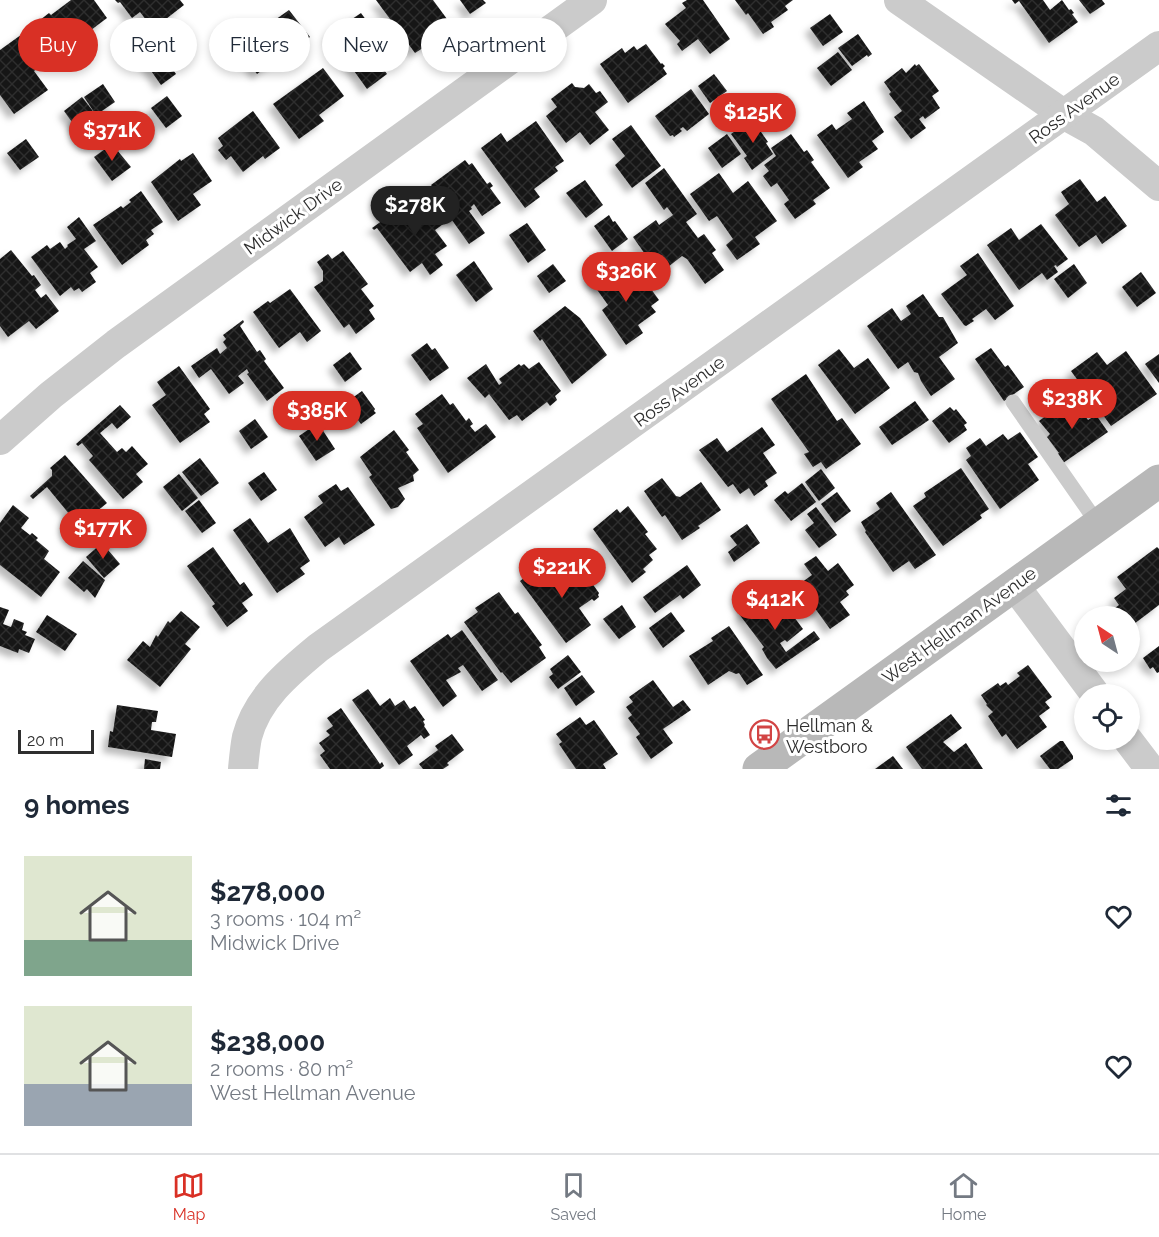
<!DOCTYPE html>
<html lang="en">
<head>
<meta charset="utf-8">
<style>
	:root { --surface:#fff; --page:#f2f2f3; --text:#1f2937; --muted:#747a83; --line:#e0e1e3; --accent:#d93025 }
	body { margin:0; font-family:Raleway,sans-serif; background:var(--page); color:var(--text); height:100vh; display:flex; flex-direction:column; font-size:22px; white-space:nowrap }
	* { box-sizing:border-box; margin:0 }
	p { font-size:20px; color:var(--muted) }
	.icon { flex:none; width:33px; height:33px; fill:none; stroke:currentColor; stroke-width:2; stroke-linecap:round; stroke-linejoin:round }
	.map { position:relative; height:769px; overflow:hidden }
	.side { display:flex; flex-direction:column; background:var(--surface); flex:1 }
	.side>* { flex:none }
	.top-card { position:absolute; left:18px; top:18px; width:600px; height:54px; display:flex; gap:12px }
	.needle { width:39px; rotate:324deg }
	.controls { position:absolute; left:1074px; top:606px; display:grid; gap:12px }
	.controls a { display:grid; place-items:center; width:66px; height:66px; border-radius:50%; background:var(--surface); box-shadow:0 3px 9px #0003; font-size:30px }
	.scale { position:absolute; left:18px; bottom:15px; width:76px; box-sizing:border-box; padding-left:6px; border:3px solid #2e2e2e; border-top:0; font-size:16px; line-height:21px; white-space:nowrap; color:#2e2e2e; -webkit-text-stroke:4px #fff; paint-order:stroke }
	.price { position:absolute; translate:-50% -51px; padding:0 14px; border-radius:21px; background:var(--accent); color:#fff; font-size:20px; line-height:39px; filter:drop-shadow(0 2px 3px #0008) }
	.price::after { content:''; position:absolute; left:50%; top:36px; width:18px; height:14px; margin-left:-9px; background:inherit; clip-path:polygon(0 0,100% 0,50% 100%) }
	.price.selected { background:#222; color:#fff }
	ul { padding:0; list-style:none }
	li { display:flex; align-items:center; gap:18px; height:150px; padding:0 24px }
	li span { display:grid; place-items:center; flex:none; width:168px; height:120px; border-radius:0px; color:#555 }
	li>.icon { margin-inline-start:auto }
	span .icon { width:72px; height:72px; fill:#fffc; stroke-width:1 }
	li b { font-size:26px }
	h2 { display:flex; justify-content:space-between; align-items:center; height:72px; padding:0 24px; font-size:26px }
	.pill { padding:0 21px; border-radius:27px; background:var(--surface); box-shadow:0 3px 9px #0003; font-size:21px; line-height:54px }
	.pill.selected { background:var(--accent); color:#fff }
	.dock { display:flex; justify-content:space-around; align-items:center; height:84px; border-top:2px solid var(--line); background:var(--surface); font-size:16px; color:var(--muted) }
	.dock a { display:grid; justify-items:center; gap:3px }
	.dock .selected { color:var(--accent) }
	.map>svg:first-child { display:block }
	.building { fill:url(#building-cross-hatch); filter:url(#shadow) }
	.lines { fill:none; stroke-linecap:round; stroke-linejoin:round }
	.lane { stroke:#cbcbcb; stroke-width:15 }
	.street { stroke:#cbcbcb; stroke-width:30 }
	.secondary { stroke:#b8b8b8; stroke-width:33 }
	.labels { text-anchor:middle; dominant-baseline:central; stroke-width:6; stroke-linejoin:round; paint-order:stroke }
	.street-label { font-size:18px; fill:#2e2e2e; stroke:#fff }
	.poi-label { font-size:18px; fill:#2e2e2e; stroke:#fff; text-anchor:start }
</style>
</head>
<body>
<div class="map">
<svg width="1159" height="769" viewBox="0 0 1159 769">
	<defs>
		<pattern id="building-cross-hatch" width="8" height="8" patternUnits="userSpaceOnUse" patternTransform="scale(1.5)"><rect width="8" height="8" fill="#151515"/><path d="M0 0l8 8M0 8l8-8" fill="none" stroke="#2f2f2f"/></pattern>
		<filter id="shadow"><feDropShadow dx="-5.5" dy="5.5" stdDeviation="3" flood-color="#0004"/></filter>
	</defs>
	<rect width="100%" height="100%" fill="#fff"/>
	<g class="building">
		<path d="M 71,0 L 94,0 L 107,18 L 63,51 L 40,20 L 49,13 L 51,15 Z"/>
		<path d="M 115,0 L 180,0 L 184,5 L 153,29 L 140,12 L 132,18 L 120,2 L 118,3 Z"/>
		<path d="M 376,0 L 433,0 L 447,19 L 442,22 L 447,30 L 430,45 L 429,44 L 415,53 Z"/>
		<path d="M 460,0 L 483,0 L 486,3 L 470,14 Z"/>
		<path d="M 687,0 L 703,0 L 730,39 L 710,54 L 698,39 L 682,51 L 677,44 L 680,41 L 665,24 L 686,8 L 682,3 Z"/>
		<path d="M 735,0 L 793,0 L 785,6 L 788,10 L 771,22 L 774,27 L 763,34 L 748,13 L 746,15 Z"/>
		<path d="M 1012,0 L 1043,0 L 1050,10 L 1062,0 L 1069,10 L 1071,9 L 1074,13 L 1072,14 L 1078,22 L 1049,43 L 1019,1 L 1015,4 Z"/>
		<path d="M 1079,0 L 1102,0 L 1105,4 L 1090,14 Z"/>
		<path d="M 289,10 L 310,37 L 292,50 L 281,36 L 273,42 L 282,55 L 257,74 L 241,52 L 261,37 L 258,32 Z"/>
		<path d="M 361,13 L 372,28 L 375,26 L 378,30 L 375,32 L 391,54 L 383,60 L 377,51 L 373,54 L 387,74 L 367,89 L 329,36 L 341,27 L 344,30 L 352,25 L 349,21 Z"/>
		<path d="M 830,14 L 843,32 L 823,46 L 810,28 Z"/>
		<path d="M 25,32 L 46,62 L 34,71 L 48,90 L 14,114 L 0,95 L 0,50 Z"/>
		<path d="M 858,34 L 872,54 L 868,57 L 867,55 L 852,66 L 838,48 Z"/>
		<path d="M 155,44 L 176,74 L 161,85 L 140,55 Z"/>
		<path d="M 646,44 L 661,64 L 662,63 L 665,66 L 663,68 L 667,74 L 628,103 L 600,64 L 622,48 L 625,53 L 634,46 L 637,50 Z"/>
		<path d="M 838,52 L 852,70 L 831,86 L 817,68 Z"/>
		<path d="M 915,64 L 916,66 L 919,64 L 939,91 L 932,96 L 940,108 L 925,119 L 923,116 L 919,119 L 926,128 L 911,139 L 894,117 L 902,111 L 889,94 L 891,92 L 884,82 L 902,68 L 906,73 Z"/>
		<path d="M 323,68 L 344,96 L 319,115 L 324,121 L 299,139 L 273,104 Z"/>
		<path d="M 714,74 L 727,91 L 710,103 L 698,86 Z"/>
		<path d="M 572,83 L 575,87 L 584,88 L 589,84 L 596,93 L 600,91 L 608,102 L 595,112 L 609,130 L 590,145 L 580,132 L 566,143 L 546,116 L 557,107 L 551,99 Z"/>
		<path d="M 103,84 L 115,102 L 96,115 L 84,97 Z"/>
		<path d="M 691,89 L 709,114 L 687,131 L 683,127 L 680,129 L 682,131 L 674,137 L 673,135 L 670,136 L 655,116 Z"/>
		<path d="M 167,96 L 182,116 L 166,128 L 151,108 Z"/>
		<path d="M 82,97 L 96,115 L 77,129 L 64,111 Z"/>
		<path d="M 864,101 L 884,132 L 872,141 L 878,149 L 859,162 L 863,167 L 848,178 L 817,135 L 832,124 L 836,130 L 852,119 L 847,113 Z"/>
		<path d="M 253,111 L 280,148 L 265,159 L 263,156 L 243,172 L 231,156 L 226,160 L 218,150 L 223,146 L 218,138 Z"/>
		<path d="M 752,119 L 768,142 L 766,143 L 773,154 L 752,170 L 744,158 L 747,156 L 731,134 Z"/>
		<path d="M 536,121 L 564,161 L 555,167 L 558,171 L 534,189 L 540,197 L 525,208 L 481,148 L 501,133 L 507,142 Z"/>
		<path d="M 631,125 L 661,166 L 632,188 L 615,165 L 625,156 L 612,139 Z"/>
		<path d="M 727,134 L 741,154 L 722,168 L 708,148 Z"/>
		<path d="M 791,134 L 804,152 L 807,150 L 814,160 L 811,162 L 830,188 L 813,200 L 816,204 L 795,219 L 784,204 L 789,200 L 777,183 L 771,187 L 763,176 L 769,171 L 764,165 L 776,156 L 771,148 Z"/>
		<path d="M 26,139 L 39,157 L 20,170 L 7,153 Z"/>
		<path d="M 112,144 L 131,167 L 112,181 L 94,157 Z"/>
		<path d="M 193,153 L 212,181 L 193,194 L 201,205 L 178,221 L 151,182 L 180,159 L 181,161 Z"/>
		<path d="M 465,160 L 469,165 L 472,163 L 487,184 L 490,182 L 493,186 L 490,188 L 501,203 L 482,216 L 474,204 L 471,207 L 472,209 L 469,211 L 485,233 L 469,244 L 432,192 L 435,190 L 431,185 Z"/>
		<path d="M 664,168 L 697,214 L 686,222 L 698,238 L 704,234 L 716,250 L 712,253 L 724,270 L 705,284 L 687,259 L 682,256 L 659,274 L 633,237 L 656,220 L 659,225 L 673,215 L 667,207 L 664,210 L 645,183 Z"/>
		<path d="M 719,173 L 733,193 L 748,181 L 777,221 L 755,237 L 760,244 L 737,260 L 726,245 L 733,239 L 717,216 L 709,221 L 690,194 Z"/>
		<path d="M 1080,179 L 1097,202 L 1105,196 L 1127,226 L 1102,244 L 1096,235 L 1079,247 L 1055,215 L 1069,204 L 1061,192 Z"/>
		<path d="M 585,180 L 603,205 L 586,218 L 566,193 Z"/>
		<path d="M 141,191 L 163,222 L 151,230 L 154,234 L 146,240 L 149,245 L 122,265 L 93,225 L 121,206 L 123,208 L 131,202 L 129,200 Z"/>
		<path d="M 415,202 L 422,211 L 432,204 L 446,222 L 435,230 L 447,246 L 435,254 L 443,265 L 430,275 L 422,263 L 410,272 L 377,228 L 374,230 L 372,228 L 390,215 L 393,219 L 397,216 L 403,223 L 411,217 L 405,209 Z"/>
		<path d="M 609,215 L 613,222 L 615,221 L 628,239 L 612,251 L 594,226 Z"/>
		<path d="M 79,217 L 96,241 L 84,249 L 98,267 L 90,273 L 96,282 L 82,292 L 79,288 L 74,291 L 71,287 L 60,296 L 31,257 L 47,245 L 50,249 L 60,242 L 65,249 L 68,246 L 67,245 L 76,239 L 67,227 Z"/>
		<path d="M 527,223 L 546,250 L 528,263 L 509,235 Z"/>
		<path d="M 1041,224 L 1068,259 L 1057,267 L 1056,265 L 1054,266 L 1058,272 L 1047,280 L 1042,273 L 1019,290 L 987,245 L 1011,228 L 1019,240 Z"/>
		<path d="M 11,250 L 32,276 L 34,275 L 41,285 L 35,290 L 41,298 L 46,294 L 59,311 L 36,329 L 29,321 L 8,337 L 0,326 L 0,259 Z"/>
		<path d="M 343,251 L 368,284 L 361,289 L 374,306 L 369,310 L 375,319 L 356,334 L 349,324 L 344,328 L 314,287 L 323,281 L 323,271 L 317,262 L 328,254 L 332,259 Z"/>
		<path d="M 978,253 L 1014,306 L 995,320 L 986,309 L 972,319 L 974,321 L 966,326 L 964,325 L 941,294 L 967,275 L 960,266 Z"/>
		<path d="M 474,261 L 493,289 L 476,302 L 456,275 Z"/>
		<path d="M 553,264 L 566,281 L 549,293 L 537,276 Z"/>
		<path d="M 1074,264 L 1087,283 L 1068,298 L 1054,279 Z"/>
		<path d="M 601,267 L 614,284 L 619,280 L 621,282 L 637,270 L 659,300 L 651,306 L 656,312 L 638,325 L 643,333 L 626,345 L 602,310 L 608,305 L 588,277 Z"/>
		<path d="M 1141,272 L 1156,293 L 1137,307 L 1122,287 Z"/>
		<path d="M 290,289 L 321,331 L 307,342 L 300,332 L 279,348 L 253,312 L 268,301 L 270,303 Z"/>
		<path d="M 923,294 L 939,317 L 943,317 L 958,343 L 939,357 L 955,379 L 931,396 L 921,381 L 918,373 L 914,372 L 908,362 L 898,369 L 867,326 L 892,308 L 901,321 L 911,314 L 906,306 Z"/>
		<path d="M 565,306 L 580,318 L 607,355 L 572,384 L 542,339 L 540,341 L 533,331 Z"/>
		<path d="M 243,320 L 244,322 L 240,326 L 257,352 L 260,350 L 266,359 L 264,361 L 284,388 L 267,401 L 247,374 L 249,373 L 247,369 L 238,376 L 244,383 L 229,394 L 211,369 L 199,378 L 191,366 L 217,348 L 220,354 L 227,348 L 223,342 L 226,339 L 223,335 Z"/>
		<path d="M 427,343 L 432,350 L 435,348 L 449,368 L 430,381 L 411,355 Z"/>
		<path d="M 991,348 L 1005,367 L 1008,365 L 1024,387 L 1004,401 L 975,359 Z"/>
		<path d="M 839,349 L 854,368 L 868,358 L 890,388 L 855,414 L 818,365 Z"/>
		<path d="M 1126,351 L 1157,394 L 1111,426 L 1071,371 L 1097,352 L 1107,365 Z"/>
		<path d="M 350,352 L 362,369 L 345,382 L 333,365 Z"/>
		<path d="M 1159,354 L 1159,383 L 1145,364 Z"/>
		<path d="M 539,362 L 561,391 L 555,396 L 557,400 L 550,406 L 547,402 L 522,421 L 517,415 L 509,420 L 489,394 L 485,398 L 467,378 L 486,364 L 499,385 L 502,383 L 499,379 L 519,364 L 521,366 L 524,364 L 529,369 Z"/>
		<path d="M 179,366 L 210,409 L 204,414 L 210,422 L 180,443 L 152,405 L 166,395 L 157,382 Z"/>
		<path d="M 806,374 L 837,421 L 842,418 L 861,444 L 826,469 L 821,462 L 813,467 L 804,454 L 809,452 L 771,399 Z"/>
		<path d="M 362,391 L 375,409 L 374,411 L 376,413 L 361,424 L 358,420 L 354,424 L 341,406 Z"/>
		<path d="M 442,394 L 450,405 L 453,403 L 466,421 L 469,418 L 473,424 L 470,426 L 475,432 L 486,424 L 496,437 L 448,473 L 417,428 L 423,424 L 415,414 Z"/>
		<path d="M 1071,397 L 1088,420 L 1096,415 L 1108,432 L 1063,463 L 1057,454 L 1059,453 L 1047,437 L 1050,434 L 1039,421 Z"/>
		<path d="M 915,401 L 929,420 L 892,445 L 879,427 Z"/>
		<path d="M 120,405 L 131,417 L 117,429 L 112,423 L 100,433 L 117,452 L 122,448 L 126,452 L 132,446 L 148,464 L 136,474 L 143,482 L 123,499 L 89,460 L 93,456 L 82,443 L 78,446 L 76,444 Z"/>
		<path d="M 950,407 L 954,411 L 956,409 L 967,423 L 964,425 L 967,430 L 949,443 L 932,421 Z"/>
		<path d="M 255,419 L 268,437 L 251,449 L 239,431 Z"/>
		<path d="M 318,423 L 335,449 L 316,461 L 299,436 Z"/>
		<path d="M 762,427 L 775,445 L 763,453 L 777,473 L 765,481 L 768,486 L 754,496 L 749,488 L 740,494 L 733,484 L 728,487 L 699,450 L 717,438 L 727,452 Z"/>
		<path d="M 394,430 L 409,450 L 406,452 L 419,470 L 413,475 L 414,481 L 398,488 L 405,499 L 398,507 L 391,509 L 369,477 L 372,475 L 360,457 Z"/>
		<path d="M 1020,432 L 1038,457 L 1028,464 L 1039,480 L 1000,509 L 966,460 L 971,456 L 966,448 L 980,438 L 986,446 L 1003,434 L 1008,440 Z"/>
		<path d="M 65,455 L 107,503 L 79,526 L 47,487 L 33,499 L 30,496 L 52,476 L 52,470 L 50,468 Z"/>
		<path d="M 200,458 L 219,483 L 201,496 L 182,472 Z"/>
		<path d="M 961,468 L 989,509 L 980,515 L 982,518 L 943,546 L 913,506 L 926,497 L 924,493 Z"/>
		<path d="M 821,469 L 835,488 L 819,501 L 805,482 Z"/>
		<path d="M 264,472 L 277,490 L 261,501 L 248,483 Z"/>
		<path d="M 179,474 L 198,498 L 182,511 L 163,487 Z"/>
		<path d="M 662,478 L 676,496 L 680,497 L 701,482 L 721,510 L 698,526 L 700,528 L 682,540 L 665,515 L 662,517 L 644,491 Z"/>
		<path d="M 802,483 L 816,502 L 791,521 L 774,500 L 785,491 L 788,494 Z"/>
		<path d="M 336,484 L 341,491 L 348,487 L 375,525 L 344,545 L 339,537 L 325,547 L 304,517 L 323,503 L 318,496 Z"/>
		<path d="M 837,492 L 851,511 L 835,523 L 821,504 Z"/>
		<path d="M 891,492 L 936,555 L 915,569 L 909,561 L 893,572 L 865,532 L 866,531 L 861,522 L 880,509 L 876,503 Z"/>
		<path d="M 199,500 L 216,523 L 202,533 L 185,511 Z"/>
		<path d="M 13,505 L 29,518 L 21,528 L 30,535 L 32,533 L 38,538 L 36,540 L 49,551 L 44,559 L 60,572 L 41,597 L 0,565 L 0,523 Z"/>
		<path d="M 628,506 L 648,532 L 645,534 L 657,549 L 649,555 L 653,560 L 643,569 L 646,572 L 632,583 L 593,529 L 617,509 L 620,513 Z"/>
		<path d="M 816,507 L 837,535 L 819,548 L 805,530 L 814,523 L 807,514 Z"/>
		<path d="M 250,518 L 268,543 L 290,528 L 310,561 L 300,568 L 305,574 L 277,593 L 233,530 Z"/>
		<path d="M 747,524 L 760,543 L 734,562 L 728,552 L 737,545 L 730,536 Z"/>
		<path d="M 102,543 L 120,564 L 104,578 L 86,557 Z"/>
		<path d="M 213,547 L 240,585 L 244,582 L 253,595 L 242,603 L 248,611 L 227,627 L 212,606 L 215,604 L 187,566 Z"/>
		<path d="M 1157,547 L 1159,549 L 1159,605 L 1130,627 L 1130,616 L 1109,616 L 1107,614 L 1119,605 L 1114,598 L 1126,589 L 1117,577 Z"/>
		<path d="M 816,556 L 828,571 L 838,563 L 854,585 L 846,591 L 849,595 L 840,602 L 850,615 L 830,629 L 798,585 L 812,575 L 804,564 Z"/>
		<path d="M 83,561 L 105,580 L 95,598 L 87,589 L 84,592 L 68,578 Z"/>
		<path d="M 687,565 L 701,585 L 683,599 L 680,595 L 655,613 L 643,597 Z"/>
		<path d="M 576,566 L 582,574 L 584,572 L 599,593 L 598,595 L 599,597 L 594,601 L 592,599 L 579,608 L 591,625 L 566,643 L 520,581 L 538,568 L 541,572 L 547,568 L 556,581 Z"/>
		<path d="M 499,592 L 515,614 L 518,612 L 542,645 L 539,647 L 546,658 L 511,683 L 502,672 L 501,673 L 464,622 L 478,612 L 475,608 Z"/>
		<path d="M 764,593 L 783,619 L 791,613 L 803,629 L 787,642 L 785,640 L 780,643 L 786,652 L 814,631 L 820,639 L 776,669 L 767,658 L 762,649 L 764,647 L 739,614 Z"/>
		<path d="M 622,605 L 636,627 L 619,639 L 603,619 Z"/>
		<path d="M 0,607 L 9,610 L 3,624 L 11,627 L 14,619 L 24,623 L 22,630 L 27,632 L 25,635 L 35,639 L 29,653 L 19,649 L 18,653 L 0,646 Z"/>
		<path d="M 181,611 L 200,627 L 185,644 L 191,649 L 160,687 L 127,660 L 143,641 L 150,647 L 156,635 L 158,637 L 168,621 L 170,623 Z"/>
		<path d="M 671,612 L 685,631 L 663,648 L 649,628 Z"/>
		<path d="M 47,615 L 77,634 L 65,651 L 36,632 Z"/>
		<path d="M 729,626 L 763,675 L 747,685 L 739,673 L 736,674 L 729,671 L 708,685 L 689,656 L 713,641 L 711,638 Z"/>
		<path d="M 462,630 L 498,680 L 482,691 L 463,665 L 458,668 L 461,672 L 446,680 L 457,696 L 443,707 L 410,661 L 448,634 L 451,638 Z"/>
		<path d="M 1159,646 L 1159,672 L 1157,673 L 1153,667 L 1150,669 L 1143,658 Z"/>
		<path d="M 568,655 L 581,672 L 558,689 L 549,677 L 553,674 L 550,669 Z"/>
		<path d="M 1028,665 L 1052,697 L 1045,702 L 1050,708 L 1039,716 L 1047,727 L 1017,749 L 1006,734 L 1002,737 L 988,716 L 993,712 L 986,705 L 987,704 L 981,695 L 998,683 L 1000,686 L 1006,682 L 1008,685 L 1020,676 L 1017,673 Z"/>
		<path d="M 582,675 L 595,692 L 576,706 L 564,688 Z"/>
		<path d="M 653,680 L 673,707 L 683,700 L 691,710 L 663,729 L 673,743 L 651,759 L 636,737 L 640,734 L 628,718 L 632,715 L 626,707 L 633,702 L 629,697 Z"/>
		<path d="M 368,689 L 380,706 L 390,698 L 395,706 L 404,700 L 410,709 L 415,706 L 425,720 L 423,721 L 425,725 L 424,726 L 430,735 L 424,739 L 421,735 L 407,746 L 413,755 L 399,765 L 352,700 Z"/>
		<path d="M 117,705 L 158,711 L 156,722 L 152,722 L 151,730 L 176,734 L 172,757 L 108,747 L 110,731 L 113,732 Z"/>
		<path d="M 341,708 L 380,764 L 382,762 L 384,766 L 380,769 L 330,769 L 320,755 L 325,751 L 319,743 L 330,735 L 326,731 L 333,726 L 327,718 Z"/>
		<path d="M 951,714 L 962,728 L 943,742 L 954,752 L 966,743 L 983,769 L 922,769 L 906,747 Z"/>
		<path d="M 580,717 L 586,725 L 594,720 L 618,754 L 603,764 L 606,769 L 576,769 L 559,744 L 562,742 L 556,734 Z"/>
		<path d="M 452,734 L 464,750 L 447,763 L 449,765 L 443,769 L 423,769 L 419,764 L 438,750 L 435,746 Z"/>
		<path d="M 1060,741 L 1063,741 L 1073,756 L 1073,759 L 1058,769 L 1050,769 L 1040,756 Z"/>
		<path d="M 893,756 L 903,769 L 875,769 Z"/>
		<path d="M 145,759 L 161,762 L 160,769 L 144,769 Z"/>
	</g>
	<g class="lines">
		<path class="lane" d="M 1013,402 L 1098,524"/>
		<g class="street">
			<path d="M 899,0 L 1065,115 L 1094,131 L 1159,186"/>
			<path d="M 0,440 L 51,395 L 116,344 L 592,0"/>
			<path d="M 1014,585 L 1095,694"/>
			<path d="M 1128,740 L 1150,769"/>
			<path d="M 243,769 C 244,758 245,747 247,737 C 257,698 289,672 318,648 L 1159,46"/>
		</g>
		<path class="secondary" d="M 759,769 L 1159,481"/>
	</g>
	<defs>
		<symbol id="bus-ring" viewBox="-11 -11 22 22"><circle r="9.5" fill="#fff" stroke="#d24444" stroke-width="1.5"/><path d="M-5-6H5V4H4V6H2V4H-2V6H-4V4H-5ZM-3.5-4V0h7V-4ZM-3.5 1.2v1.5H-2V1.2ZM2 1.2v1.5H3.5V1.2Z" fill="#d24444"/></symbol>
	</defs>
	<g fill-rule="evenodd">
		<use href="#bus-ring" x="748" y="718" width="33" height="33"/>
	</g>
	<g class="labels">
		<g class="street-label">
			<text transform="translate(1074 108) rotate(-36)">Ross Avenue</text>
			<text transform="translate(293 216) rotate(-36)">Midwick Drive</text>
			<text transform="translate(679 391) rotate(-36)">Ross Avenue</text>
			<text transform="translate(959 625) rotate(-36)">West Hellman Avenue</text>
		</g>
		<g class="poi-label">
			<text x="786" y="725">Hellman &amp;<tspan x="786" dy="21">Westboro</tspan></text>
		</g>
	</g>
</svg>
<div class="controls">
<a><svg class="needle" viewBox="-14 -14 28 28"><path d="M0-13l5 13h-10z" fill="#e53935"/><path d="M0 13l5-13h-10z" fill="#747a83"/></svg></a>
<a><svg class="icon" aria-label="locate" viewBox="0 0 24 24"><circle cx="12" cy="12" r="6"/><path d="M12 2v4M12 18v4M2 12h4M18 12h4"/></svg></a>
</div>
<div class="scale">20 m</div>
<b class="price" style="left:753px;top:144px">$125K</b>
<b class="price" style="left:112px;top:162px">$371K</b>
<b class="price selected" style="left:415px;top:237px">$278K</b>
<b class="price" style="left:626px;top:303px">$326K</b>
<b class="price" style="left:1072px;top:430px">$238K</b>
<b class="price" style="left:317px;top:442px">$385K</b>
<b class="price" style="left:103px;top:560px">$177K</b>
<b class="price" style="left:562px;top:599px">$221K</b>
<b class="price" style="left:775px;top:631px">$412K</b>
<div class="top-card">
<a class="pill selected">Buy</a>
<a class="pill">Rent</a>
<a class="pill">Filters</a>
<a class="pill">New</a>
<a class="pill">Apartment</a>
</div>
</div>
<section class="side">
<h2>9 homes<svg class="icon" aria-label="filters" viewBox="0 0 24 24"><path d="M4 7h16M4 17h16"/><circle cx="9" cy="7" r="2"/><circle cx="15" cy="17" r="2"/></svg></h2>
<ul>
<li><span style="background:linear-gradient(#dfe7d0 70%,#7fa58c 0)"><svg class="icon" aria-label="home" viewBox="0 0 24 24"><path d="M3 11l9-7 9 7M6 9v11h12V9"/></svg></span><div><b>$278,000</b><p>3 rooms · 104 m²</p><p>Midwick Drive</p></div><svg class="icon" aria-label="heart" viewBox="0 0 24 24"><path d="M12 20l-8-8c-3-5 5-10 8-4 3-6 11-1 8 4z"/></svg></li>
<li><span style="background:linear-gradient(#dfe7d0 65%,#9aa5b1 0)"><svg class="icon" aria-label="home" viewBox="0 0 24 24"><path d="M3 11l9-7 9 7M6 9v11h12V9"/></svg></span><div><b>$238,000</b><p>2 rooms · 80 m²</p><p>West Hellman Avenue</p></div><svg class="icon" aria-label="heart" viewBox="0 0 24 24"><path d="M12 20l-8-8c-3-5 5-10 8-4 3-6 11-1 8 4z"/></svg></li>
</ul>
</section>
<nav class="dock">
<a class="selected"><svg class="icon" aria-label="map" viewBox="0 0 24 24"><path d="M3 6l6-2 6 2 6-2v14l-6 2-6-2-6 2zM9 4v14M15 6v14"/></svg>Map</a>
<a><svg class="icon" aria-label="saved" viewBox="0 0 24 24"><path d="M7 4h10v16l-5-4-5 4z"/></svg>Saved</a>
<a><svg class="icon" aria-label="home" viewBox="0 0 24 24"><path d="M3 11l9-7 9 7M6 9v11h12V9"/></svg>Home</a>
</nav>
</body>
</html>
